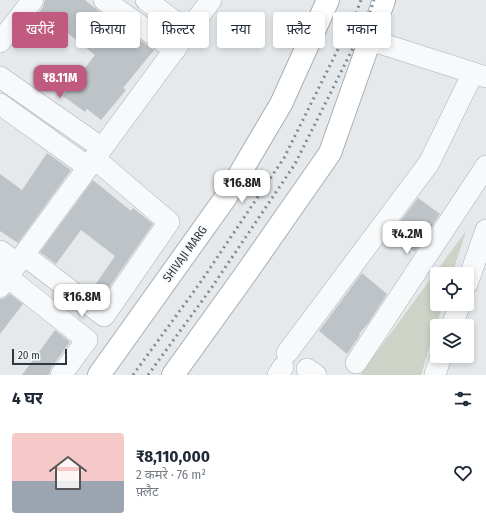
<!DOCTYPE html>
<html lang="hi">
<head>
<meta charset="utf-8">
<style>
	:root { --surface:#fff; --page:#f2f2f3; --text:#1f2937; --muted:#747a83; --line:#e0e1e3; --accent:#c05a7e }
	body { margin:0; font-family:"Fira Sans Condensed","Noto Sans Devanagari",sans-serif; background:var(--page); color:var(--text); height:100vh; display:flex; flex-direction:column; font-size:15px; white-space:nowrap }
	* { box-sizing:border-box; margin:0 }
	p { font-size:13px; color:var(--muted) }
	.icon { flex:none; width:22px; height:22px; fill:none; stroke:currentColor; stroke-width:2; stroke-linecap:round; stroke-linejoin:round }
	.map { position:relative; height:375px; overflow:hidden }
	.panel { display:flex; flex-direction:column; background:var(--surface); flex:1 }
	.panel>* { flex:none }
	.banner { position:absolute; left:12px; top:12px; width:462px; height:36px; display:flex; gap:8px }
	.fabs { position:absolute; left:430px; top:267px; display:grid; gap:8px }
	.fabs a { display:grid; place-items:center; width:44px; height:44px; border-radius:4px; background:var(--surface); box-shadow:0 2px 6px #0003; font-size:20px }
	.scale { position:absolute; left:12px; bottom:10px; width:55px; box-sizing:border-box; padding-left:4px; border:2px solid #2e3942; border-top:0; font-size:11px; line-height:14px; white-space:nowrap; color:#2e3942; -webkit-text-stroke:3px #f5f7f8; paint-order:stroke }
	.price { position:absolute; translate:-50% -34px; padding:0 9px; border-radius:8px; background:#fff; color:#222; font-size:13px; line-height:26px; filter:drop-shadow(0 1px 2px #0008) }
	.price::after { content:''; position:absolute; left:50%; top:24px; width:12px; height:9px; margin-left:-6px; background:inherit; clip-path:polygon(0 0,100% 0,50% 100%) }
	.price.selected { background:var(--accent); color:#fff }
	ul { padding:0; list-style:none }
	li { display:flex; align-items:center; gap:12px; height:100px; padding:0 12px }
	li+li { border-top:1px solid var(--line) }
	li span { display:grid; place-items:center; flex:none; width:112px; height:80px; border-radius:4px; color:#555 }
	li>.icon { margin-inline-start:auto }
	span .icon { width:48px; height:48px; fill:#fffc; stroke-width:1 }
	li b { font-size:17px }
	h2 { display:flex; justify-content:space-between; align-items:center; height:48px; padding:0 12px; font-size:17px }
	.tag { padding:0 14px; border-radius:4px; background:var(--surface); box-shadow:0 2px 6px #0003; font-size:14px; line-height:36px }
	.tag.selected { background:var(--accent); color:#fff }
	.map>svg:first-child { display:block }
	.green { fill:#cdd4c7 }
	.building { fill:#bdc3c7 }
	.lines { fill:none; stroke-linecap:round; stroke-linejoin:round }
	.minor-casing { stroke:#aab1b5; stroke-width:22 }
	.major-casing { stroke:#a6afb5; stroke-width:24 }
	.minor { stroke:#f7f9fa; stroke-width:21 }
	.major { stroke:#fff; stroke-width:22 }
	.rail { stroke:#808b93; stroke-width:3; stroke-dasharray:2 4; stroke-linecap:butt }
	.labels { text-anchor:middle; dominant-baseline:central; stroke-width:3; stroke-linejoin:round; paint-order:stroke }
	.street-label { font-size:12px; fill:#2e3942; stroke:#f5f7f8 }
</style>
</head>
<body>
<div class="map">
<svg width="486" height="375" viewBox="0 0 486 375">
	<rect width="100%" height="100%" fill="#e5e9eb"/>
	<path class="green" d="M 466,231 L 452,274 L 437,274 L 437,304 L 443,304 L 421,375 L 360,375 Z"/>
	<g class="building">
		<path d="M 45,0 L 85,0 L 122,30 L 123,28 L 154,50 L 123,88 L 126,90 L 101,120 L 87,109 L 85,112 L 63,96 L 95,55 L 55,23 L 52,27 L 37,15 L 43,7 Z"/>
		<path d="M 47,153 L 71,170 L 18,243 L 0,231 L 0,174 L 22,190 Z"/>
		<path d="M 93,180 L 131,211 L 133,208 L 153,224 L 101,299 L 91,291 L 115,256 L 81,230 L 56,264 L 40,252 Z"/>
		<path d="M 418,198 L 440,214 L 415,252 L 390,235 Z"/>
		<path d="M 362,273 L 387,294 L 369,322 L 359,334 L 360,335 L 347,354 L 319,331 Z"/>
		<path d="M 10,294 L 23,304 L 0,334 L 0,299 L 5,298 Z"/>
		<path d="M 55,330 L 70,342 L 51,368 L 49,375 L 22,375 Z"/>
	</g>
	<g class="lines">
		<defs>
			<g id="minor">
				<path d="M 104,0 L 175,50"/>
				<path d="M 146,0 L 188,31"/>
				<path d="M 370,40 L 486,77"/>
				<path d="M 0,42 L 33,0"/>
				<path d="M 0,77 L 102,148"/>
				<path d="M 0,104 L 88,167"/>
				<path d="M 0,251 L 17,263"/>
				<path d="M 24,255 L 104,316 L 169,222 L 94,158"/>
				<path d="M 0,271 L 87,340 L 61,375"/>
				<path d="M 467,284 L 486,230"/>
				<path d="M 0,287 L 211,0"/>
				<path d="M 452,326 L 460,304"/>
				<path d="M 287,353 L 429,163 L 473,73"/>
				<path d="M 356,363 L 486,166"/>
				<path d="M 307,369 L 316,375"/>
				<path d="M 278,375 L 283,367"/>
				<path d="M 435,375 L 441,356"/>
			</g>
			<g id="major">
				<path d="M 99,375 L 226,197 L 281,104 L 328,0"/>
				<path d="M 173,375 L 247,272 L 330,153 L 384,0"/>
			</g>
		</defs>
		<use href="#minor" class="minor-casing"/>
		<use href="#major" class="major-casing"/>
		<use href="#minor" class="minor"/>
		<use href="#major" class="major"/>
		<g class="rail">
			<path d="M 133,375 L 200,283 L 284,158 L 356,13 L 361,0"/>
			<path d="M 148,375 L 210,290 L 295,164 L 368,18 L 374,0"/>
		</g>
	</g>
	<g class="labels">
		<g class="street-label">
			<text transform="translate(185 254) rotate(-54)">SHIVAJI MARG</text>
		</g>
	</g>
</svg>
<div class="fabs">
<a><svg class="icon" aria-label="locate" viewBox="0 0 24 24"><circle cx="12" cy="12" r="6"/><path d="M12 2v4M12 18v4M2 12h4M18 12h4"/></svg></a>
<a><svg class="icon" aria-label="layers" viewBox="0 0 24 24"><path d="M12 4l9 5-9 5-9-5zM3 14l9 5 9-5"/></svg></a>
</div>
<div class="scale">20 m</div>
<b class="price selected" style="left:60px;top:99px">₹8.11M</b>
<b class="price" style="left:242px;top:204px">₹16.8M</b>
<b class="price" style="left:407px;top:255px">₹4.2M</b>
<b class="price" style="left:82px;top:318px">₹16.8M</b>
<div class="banner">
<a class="tag selected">खरीदें</a>
<a class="tag">किराया</a>
<a class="tag">फ़िल्टर</a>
<a class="tag">नया</a>
<a class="tag">फ़्लैट</a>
<a class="tag">मकान</a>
</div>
</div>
<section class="panel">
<h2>4 घर<svg class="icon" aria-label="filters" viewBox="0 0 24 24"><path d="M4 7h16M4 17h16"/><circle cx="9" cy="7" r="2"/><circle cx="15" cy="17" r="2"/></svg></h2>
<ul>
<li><span style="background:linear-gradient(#f6c9c9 60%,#9aa5b1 0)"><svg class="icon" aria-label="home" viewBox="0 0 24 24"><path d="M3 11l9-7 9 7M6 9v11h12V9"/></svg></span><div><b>₹8,110,000</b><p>2 कमरे · 76 m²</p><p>फ़्लैट</p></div><svg class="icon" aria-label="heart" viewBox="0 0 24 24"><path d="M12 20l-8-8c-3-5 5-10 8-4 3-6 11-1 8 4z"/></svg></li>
</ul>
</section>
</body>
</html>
